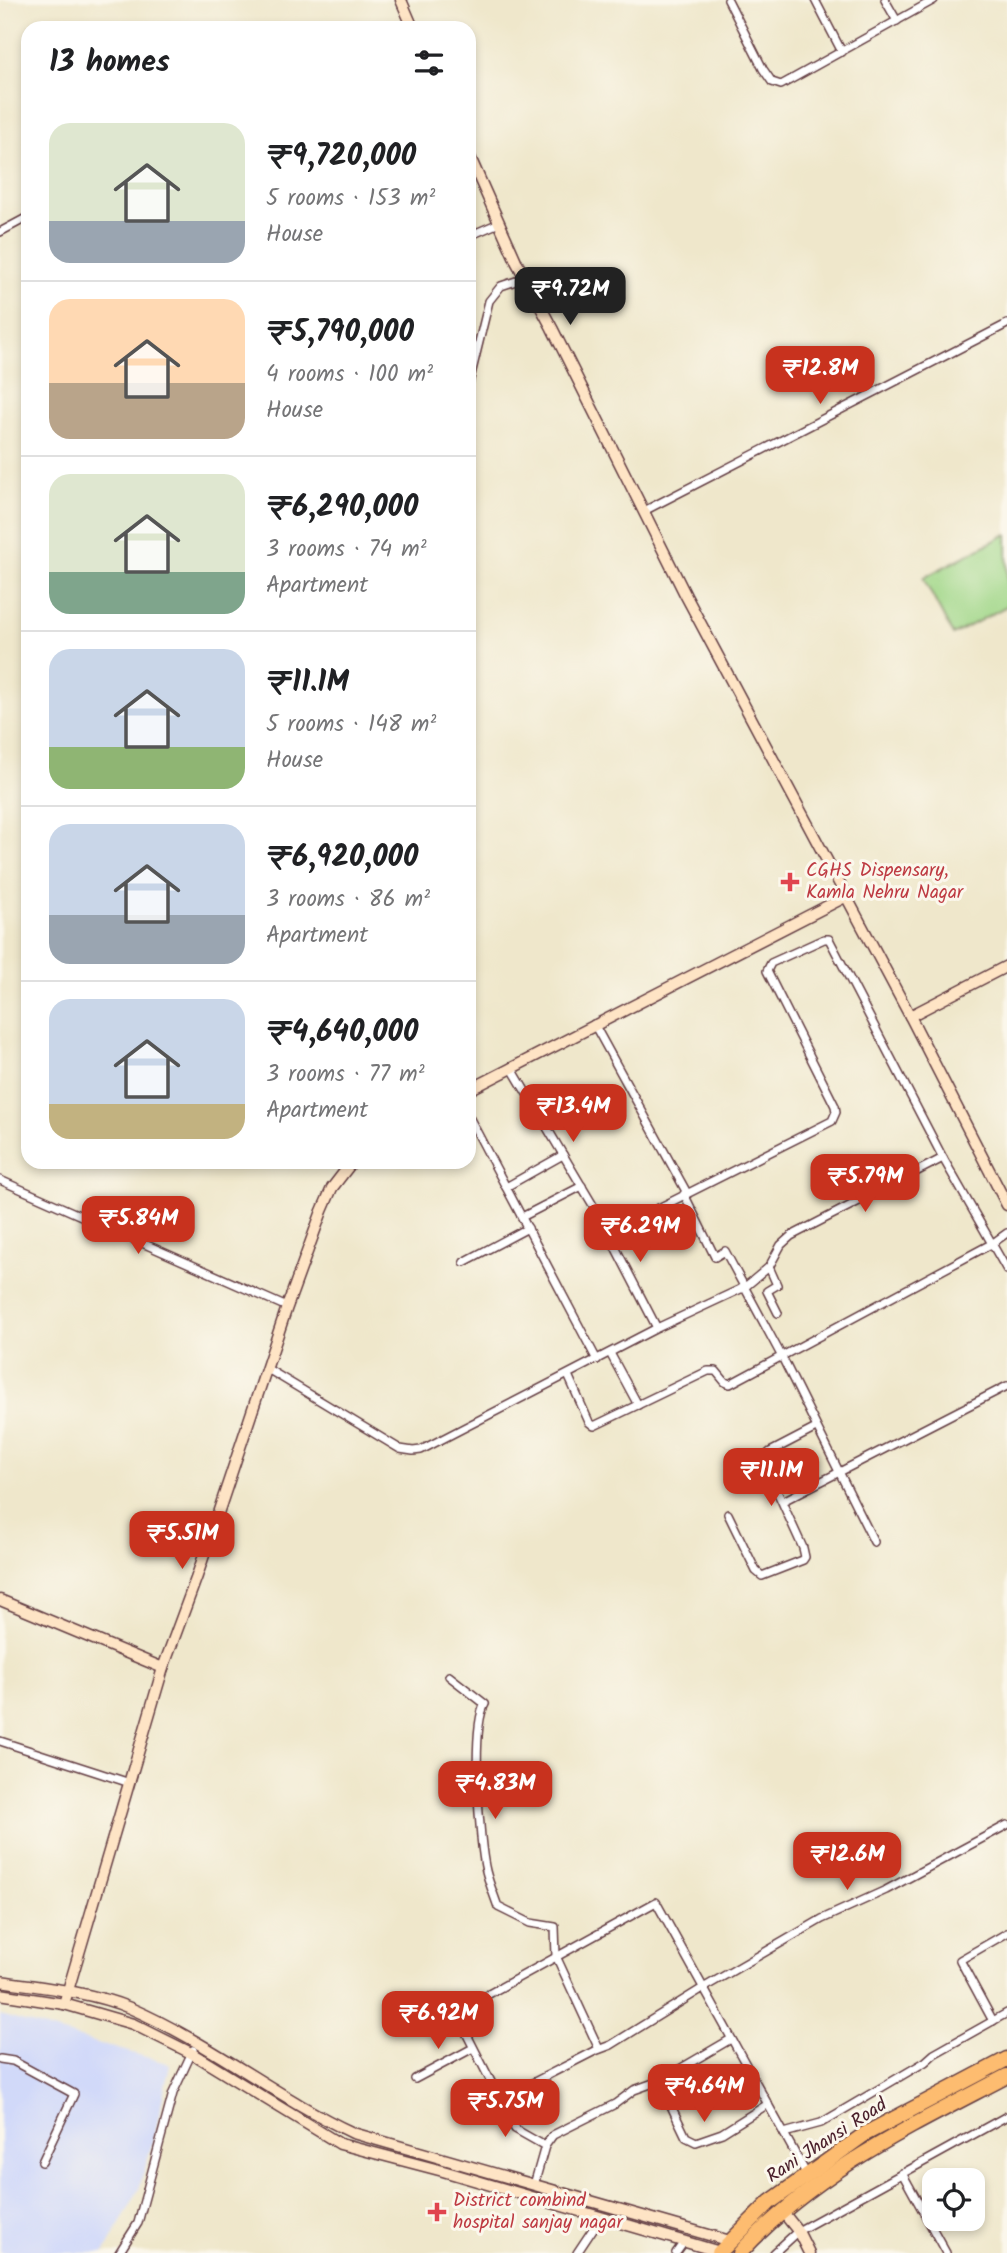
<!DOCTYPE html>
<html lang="en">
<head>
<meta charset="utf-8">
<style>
	:root { --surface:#fff; --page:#f2f2f2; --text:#202124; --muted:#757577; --line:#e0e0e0; --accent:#c8321e }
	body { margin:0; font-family:Kalam,sans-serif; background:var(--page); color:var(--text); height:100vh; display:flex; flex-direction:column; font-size:26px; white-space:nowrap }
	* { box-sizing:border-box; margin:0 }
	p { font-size:23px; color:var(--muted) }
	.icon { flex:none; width:38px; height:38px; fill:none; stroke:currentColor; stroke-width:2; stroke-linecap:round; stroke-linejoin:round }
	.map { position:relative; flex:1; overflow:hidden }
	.drawer { position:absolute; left:21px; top:21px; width:455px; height:1148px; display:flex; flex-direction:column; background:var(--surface); border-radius:21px; box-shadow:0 4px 10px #0003 }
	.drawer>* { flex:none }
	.controls { position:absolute; left:922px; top:2168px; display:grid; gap:14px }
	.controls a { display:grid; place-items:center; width:63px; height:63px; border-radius:14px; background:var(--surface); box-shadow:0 4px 10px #0003; font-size:35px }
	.price { position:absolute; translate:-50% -60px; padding:0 16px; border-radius:14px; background:var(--accent); color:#fff; font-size:23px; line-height:46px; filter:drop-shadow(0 2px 4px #0008) }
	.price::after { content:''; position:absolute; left:50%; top:42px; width:21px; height:16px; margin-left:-10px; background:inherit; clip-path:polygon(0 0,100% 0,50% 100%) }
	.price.on { background:#222; color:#fff }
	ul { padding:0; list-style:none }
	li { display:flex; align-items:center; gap:21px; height:175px; padding:0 28px }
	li+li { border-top:2px solid var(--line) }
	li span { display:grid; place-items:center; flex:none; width:196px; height:140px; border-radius:21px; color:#555 }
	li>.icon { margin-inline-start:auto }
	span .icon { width:84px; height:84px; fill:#fffc; stroke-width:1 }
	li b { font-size:30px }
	h2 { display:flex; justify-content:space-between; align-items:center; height:84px; padding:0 28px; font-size:30px }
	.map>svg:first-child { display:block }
	.built { fill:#d1d9f9 }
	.green { fill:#a0d788; stroke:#757b5a; stroke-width:2 }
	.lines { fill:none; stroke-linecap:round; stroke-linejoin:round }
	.street-casing { stroke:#633d43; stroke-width:10 }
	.secondary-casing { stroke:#633d43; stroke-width:13 }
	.highway-casing { stroke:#633d43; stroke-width:17 }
	.street { stroke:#fff; stroke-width:7 }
	.secondary { stroke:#fee4c5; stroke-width:10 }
	.highway { stroke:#fdbc6f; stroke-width:14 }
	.health-dot { fill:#e0444e; stroke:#fbf7ec; stroke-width:2.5 }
	.labels { text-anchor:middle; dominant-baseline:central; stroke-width:6; stroke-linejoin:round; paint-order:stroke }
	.health-label { font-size:19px; fill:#be3a42; stroke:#fbf7ec; text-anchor:start }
	.street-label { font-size:19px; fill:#4a1f2b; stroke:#fbf7ec }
</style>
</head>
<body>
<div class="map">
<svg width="1007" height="2253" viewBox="0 0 1007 2253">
	<rect width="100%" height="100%" fill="#fbf7ec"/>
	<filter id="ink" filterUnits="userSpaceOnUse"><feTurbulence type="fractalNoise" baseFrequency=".0143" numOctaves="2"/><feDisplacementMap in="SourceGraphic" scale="14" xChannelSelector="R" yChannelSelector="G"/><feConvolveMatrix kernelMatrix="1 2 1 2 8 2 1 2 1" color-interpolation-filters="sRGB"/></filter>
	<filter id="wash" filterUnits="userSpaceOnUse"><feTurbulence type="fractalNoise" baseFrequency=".00686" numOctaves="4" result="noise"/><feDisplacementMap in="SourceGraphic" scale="28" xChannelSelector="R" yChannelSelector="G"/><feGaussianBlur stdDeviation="1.57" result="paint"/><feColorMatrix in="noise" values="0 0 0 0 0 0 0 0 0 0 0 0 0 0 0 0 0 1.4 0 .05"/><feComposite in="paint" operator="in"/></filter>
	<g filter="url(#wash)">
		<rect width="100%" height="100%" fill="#efe7cb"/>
		<path class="built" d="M 0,2015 L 170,2064 L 155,2133 L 139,2189 L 104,2253 L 0,2253 Z"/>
		<path class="green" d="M 1007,534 L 1007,606 L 953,635 L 923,578 Z"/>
	</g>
	<g filter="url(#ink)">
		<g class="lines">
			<defs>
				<g id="street">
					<path d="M 728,0 L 763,69 L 772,82 L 781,85 L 934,0"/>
					<path d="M 815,0 L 842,52"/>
					<path d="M 885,0 L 897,21"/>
					<path d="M 0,232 L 28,217"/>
					<path d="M 469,236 L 499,223"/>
					<path d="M 469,383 L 489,301 L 501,286 L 525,278"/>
					<path d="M 644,511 L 1007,324"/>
					<path d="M 594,1024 L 687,1193"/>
					<path d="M 511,1067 L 597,1212 L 657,1328"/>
					<path d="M 469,1117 L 597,1360"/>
					<path d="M 0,1180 L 287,1307"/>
					<path d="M 506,1187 L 563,1155"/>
					<path d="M 684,1194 L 715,1257 L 725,1251 L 782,1357 L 874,1542"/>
					<path d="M 522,1217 L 582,1186"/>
					<path d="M 609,1233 L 832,1121 L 836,1112 L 835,1106 L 767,971 L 771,963 L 824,939 L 829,939 L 943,1158 L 1007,1270"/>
					<path d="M 464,1262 L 528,1228"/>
					<path d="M 769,1267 L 777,1285 L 767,1291 L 778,1313"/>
					<path d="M 610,1353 L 638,1405"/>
					<path d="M 266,1368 L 400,1449 L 413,1451 L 421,1450 L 657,1328 L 745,1287 L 769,1267 L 781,1245 L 791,1236 L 943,1158"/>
					<path d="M 568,1375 L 589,1422 L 594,1426 L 708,1371 L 716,1371 L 725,1382 L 730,1384 L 993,1243 L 1007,1233"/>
					<path d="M 783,1501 L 1007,1386"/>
					<path d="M 728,1514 L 756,1571 L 762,1576 L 803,1560 L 805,1557 L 803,1548 L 766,1467 L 764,1458 L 770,1452 L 816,1428"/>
					<path d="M 449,1676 L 485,1704 C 471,1726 479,1843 486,1871 C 489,1883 494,1895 498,1907 L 530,1923 L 555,1927 L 556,1956 L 599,2049"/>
					<path d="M 0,1741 L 130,1783"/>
					<path d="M 993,2021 L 960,1960 L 1007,1933"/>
					<path d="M 0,2059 L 13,2061 L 74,2094 L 42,2162"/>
					<path d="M 415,2079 L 473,2048"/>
					<path d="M 659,2081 L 686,2137 L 696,2142 L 722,2133 L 768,2104"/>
					<path d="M 501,2099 L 595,2051 L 611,2045 L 703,1988 L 822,1919 L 886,1890 L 1007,1825"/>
					<path d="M 784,2133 L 821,2123 L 925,2062 L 934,2054 L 1007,2013"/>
					<path d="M 545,2146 L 515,2129 L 458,2017 L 458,2011 L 656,1902 L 807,2175"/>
					<path d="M 902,2173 L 946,2253"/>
					<path d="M 534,2185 L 545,2146 L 553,2135 L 615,2104 L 634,2090 L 659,2081 L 731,2039"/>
					<path d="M 119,2253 L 138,2223 L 173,2093 L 193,2050"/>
					<path d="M 577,2253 L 601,2217"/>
					<path d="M 676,2253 L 684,2242"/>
					<path d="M 774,2253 L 798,2231 L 1007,2116"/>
				</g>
				<g id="secondary">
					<path d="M 401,0 L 413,28"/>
					<path d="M 469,155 L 517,263 L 552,328 L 686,596 L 910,1016 L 1007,1205"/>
					<path d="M 910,1016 L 1007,966"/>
					<path d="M 469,1090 L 845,897"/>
					<path d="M 0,1600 L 163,1668"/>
					<path d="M 0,1981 C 42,1987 91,1992 130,2008 C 209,2042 276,2097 353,2133 L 730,2241"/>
					<path d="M 0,1994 L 64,2004 L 133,2024 L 191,2053 L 340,2144 L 443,2171 L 720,2252"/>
					<path d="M 64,2004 L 163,1668 L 197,1576 L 287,1307 L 322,1211 L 332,1188 L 352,1162"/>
					<path d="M 782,2211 L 798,2231 L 809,2253"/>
				</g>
				<g id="highway">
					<path d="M 719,2253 L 770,2202 L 865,2134 L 1007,2059"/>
					<path d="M 740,2253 C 813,2172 912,2126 1007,2076"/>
				</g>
			</defs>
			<use href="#street" class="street-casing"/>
			<use href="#secondary" class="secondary-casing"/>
			<use href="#highway" class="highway-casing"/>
			<use href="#street" class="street"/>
			<use href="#secondary" class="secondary"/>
			<use href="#highway" class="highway"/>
		</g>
	</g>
	<g class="health-dot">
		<path d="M786.5 871.5h7v7h7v7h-7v7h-7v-7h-7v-7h7z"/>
		<path d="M433.5 2201.5h7v7h7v7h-7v7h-7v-7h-7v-7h7z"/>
	</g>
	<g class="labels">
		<g class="health-label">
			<text x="806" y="871">CGHS Dispensary,<tspan x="806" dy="22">Kamla Nehru Nagar</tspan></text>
			<text x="453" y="2201">District combind<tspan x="453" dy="22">hospital sanjay nagar</tspan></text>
		</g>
		<g class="street-label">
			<text transform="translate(827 2141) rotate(-33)">Rani Jhansi Road</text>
		</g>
	</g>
</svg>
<div class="controls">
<a><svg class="icon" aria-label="locate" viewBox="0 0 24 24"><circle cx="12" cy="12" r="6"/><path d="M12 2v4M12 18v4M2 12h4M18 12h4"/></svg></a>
</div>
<b class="price on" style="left:570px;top:327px">₹9.72M</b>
<b class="price" style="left:820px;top:406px">₹12.8M</b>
<b class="price" style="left:573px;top:1144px">₹13.4M</b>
<b class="price" style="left:865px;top:1214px">₹5.79M</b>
<b class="price" style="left:138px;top:1256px">₹5.84M</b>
<b class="price" style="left:640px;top:1264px">₹6.29M</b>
<b class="price" style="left:771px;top:1508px">₹11.1M</b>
<b class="price" style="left:182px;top:1571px">₹5.51M</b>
<b class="price" style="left:495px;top:1821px">₹4.83M</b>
<b class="price" style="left:847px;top:1892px">₹12.6M</b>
<b class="price" style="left:438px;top:2051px">₹6.92M</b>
<b class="price" style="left:704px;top:2124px">₹4.64M</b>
<b class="price" style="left:505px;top:2139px">₹5.75M</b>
<section class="drawer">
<h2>13 homes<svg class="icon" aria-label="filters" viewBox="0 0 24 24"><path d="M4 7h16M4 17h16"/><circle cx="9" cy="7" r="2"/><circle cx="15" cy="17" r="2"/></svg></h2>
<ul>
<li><span style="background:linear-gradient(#dfe7d0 70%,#9aa5b1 0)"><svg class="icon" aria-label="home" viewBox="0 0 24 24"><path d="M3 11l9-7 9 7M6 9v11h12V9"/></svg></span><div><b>₹9,720,000</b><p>5 rooms · 153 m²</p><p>House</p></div></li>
<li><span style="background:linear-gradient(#ffd9b3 60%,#b9a48a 0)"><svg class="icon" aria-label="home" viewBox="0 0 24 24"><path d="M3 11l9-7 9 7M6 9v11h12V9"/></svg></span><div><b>₹5,790,000</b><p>4 rooms · 100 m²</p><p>House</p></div></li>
<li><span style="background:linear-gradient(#dfe7d0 70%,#7fa58c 0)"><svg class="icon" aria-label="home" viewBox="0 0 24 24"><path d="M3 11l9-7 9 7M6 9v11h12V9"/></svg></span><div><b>₹6,290,000</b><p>3 rooms · 74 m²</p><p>Apartment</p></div></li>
<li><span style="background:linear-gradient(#c9d6e8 70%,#8fb573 0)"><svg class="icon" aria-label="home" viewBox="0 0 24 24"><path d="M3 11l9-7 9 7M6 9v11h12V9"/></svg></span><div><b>₹11.1M</b><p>5 rooms · 148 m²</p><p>House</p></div></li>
<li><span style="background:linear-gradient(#c9d6e8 65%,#9aa5b1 0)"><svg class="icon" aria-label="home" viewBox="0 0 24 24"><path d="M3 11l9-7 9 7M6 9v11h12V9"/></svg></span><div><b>₹6,920,000</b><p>3 rooms · 86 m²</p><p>Apartment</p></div></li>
<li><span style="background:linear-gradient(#c9d6e8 75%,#c2b280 0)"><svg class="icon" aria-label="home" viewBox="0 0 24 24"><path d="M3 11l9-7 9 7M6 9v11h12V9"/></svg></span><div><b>₹4,640,000</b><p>3 rooms · 77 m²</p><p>Apartment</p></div></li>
</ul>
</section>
</div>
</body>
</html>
